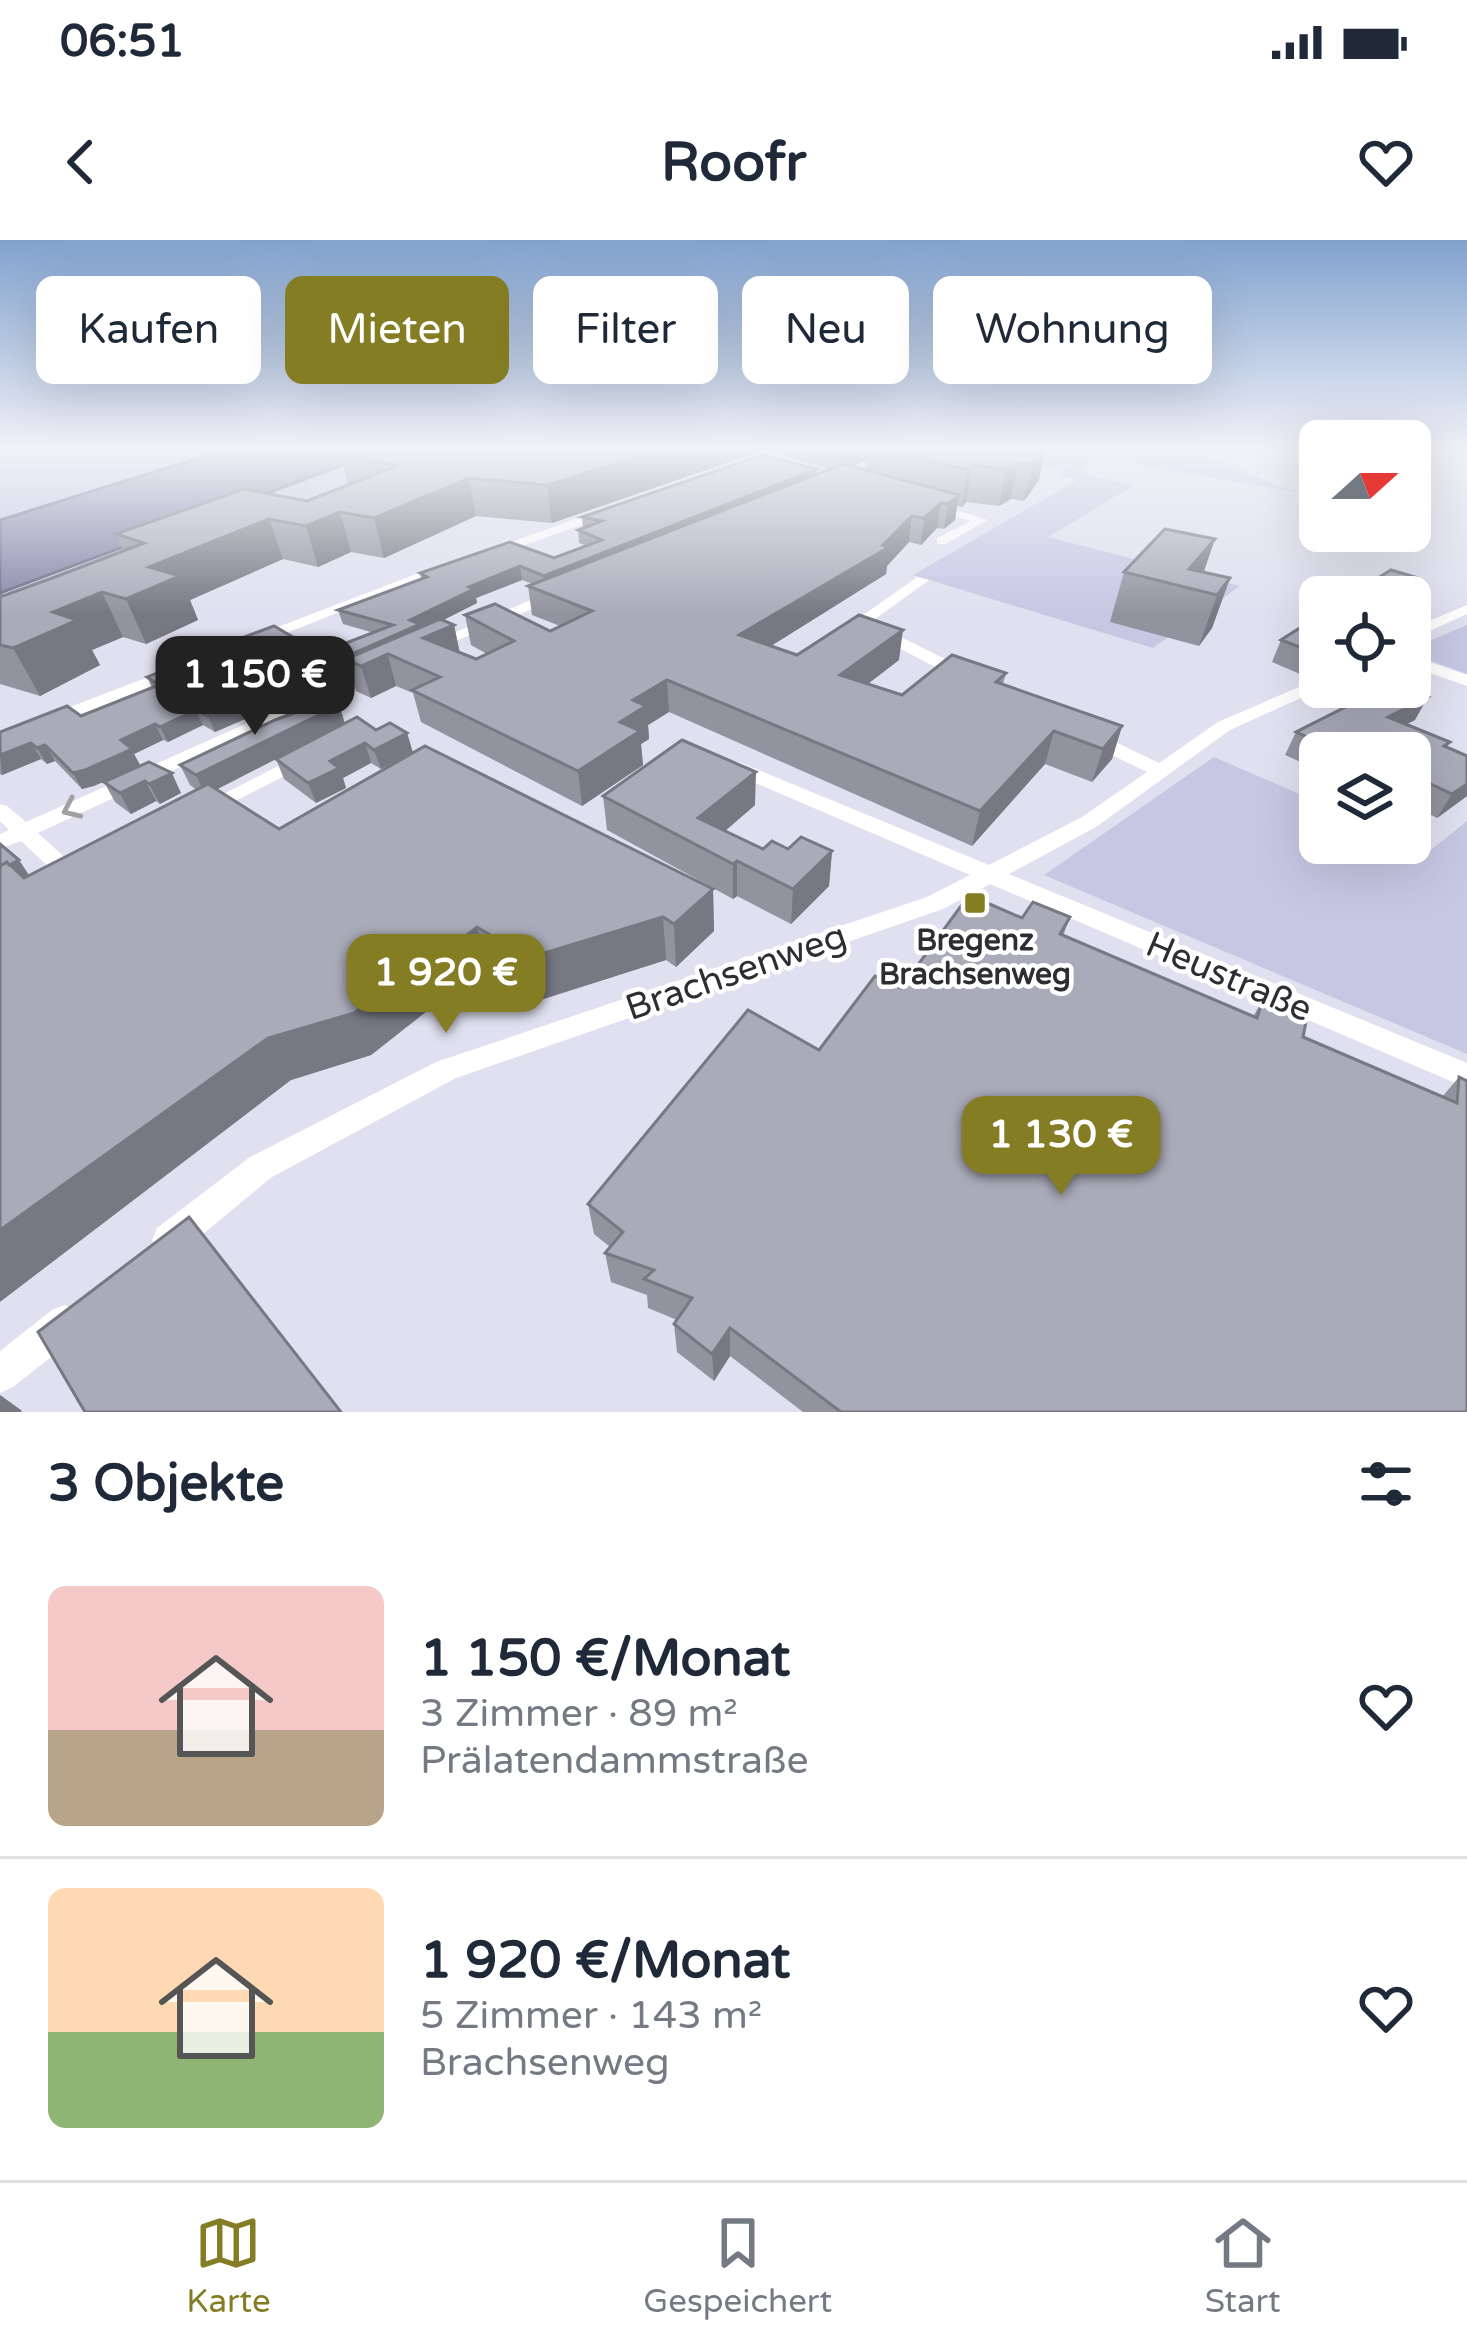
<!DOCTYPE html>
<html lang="de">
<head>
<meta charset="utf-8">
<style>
	:root { --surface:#fff; --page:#f2f2f3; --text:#1f2937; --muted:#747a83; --line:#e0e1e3; --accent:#847d24 }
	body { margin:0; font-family:"Varela Round",sans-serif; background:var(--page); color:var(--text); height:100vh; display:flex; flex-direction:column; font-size:45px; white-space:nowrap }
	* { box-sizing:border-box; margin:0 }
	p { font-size:39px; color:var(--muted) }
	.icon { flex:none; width:66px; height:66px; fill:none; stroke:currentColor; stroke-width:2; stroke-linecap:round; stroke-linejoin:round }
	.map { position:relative; height:1172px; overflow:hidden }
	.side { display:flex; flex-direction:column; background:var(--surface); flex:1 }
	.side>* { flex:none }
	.hud { position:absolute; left:36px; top:36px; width:1395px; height:108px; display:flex; gap:24px }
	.needle { width:78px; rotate:69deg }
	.fabs { position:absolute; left:1299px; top:180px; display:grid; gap:24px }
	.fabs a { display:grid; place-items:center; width:132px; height:132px; border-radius:18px; background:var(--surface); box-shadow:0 12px 48px #0002; font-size:60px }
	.price { position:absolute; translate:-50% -102px; padding:0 27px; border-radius:24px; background:var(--accent); color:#fff; font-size:39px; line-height:78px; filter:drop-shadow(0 3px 6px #0008) }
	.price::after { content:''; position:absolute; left:50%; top:72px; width:36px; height:27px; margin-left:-18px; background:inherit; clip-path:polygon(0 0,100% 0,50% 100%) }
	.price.active { background:#222; color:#fff }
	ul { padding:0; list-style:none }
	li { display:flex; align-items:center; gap:36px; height:300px; padding:0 48px }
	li+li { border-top:3px solid var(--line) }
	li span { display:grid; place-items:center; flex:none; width:336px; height:240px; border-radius:18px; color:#555 }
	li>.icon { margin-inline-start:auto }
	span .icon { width:144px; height:144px; fill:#fffc; stroke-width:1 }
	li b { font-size:51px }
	h2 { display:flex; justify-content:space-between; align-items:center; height:144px; padding:0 48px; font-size:51px }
	.tag { padding:0 42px; border-radius:18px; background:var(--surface); box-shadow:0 12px 48px #0002; font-size:42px; line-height:108px }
	.tag.active { background:var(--accent); color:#fff }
	.status { display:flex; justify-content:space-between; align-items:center; height:84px; padding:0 60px; background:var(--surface); direction:ltr }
	.status svg { height:33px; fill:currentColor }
	header { display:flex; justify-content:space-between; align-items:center; height:156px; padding:0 48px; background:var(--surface); font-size:54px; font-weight:700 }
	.menu { display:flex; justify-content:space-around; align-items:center; height:168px; border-top:3px solid var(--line); background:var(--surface); font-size:33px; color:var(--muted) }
	.menu a { display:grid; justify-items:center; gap:6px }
	.menu .active { color:var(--accent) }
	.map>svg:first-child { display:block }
	.green { fill:#c6c7e3 }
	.water { fill:#8686a7; stroke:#6b6b84; stroke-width:3 }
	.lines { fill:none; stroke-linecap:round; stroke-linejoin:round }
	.minor { fill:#fff; fill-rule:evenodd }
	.wall { fill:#92939f; fill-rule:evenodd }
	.shaded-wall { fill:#777882 }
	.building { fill:#aaabb9; stroke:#777882; stroke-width:3 }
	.oneway { stroke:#a0a0a3 }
	.poi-dot { fill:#847d24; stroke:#fff; stroke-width:4.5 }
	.labels { text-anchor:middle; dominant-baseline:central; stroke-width:9; stroke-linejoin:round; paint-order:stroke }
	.poi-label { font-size:30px; font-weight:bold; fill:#2d2d33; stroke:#fff }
	.near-street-label { font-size:36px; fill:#2d2d33; stroke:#fff }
</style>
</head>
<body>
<div class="status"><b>06:51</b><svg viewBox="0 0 49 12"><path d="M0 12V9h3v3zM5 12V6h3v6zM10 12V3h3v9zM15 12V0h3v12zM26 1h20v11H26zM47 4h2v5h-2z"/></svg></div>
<header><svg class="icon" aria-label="back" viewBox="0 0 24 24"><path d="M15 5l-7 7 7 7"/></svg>Roofr<svg class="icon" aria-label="heart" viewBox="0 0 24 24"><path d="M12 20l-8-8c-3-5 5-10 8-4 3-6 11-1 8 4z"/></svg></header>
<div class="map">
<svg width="1467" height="1172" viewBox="0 0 1467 1172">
	<rect width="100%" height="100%" fill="#e0e0f0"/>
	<g class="green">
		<path d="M 0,210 L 224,210 L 0,280 Z"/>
		<path d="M 1054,210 L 1203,213 L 1274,245 L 1308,254 L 1101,219 L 1079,232 L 1133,246 L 1048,297 L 1240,346 L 1153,408 L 913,335 L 1077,240 L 1059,236 L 1063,231 L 1018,223 Z"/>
		<path d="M 364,216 L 377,233 L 0,379 L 0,353 Z"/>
		<path d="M 1467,385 L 1467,434 L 1410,413 L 1410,409 Z"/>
		<path d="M 1214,517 L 1320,563 L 1320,603 L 1410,601 L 1431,610 L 1467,581 L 1467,814 L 1044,635 Z"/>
	</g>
	<path class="water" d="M 224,210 L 383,210 L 0,353 L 0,280 Z"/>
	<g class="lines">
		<g class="minor">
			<path d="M 776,210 L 790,210 L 747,226 L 738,224 Z"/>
			<path d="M 926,263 L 934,263 L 988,280 L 945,304 L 937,304 L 937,298 L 971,281 L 926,267 Z"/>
			<path d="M 606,268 L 610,269 L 610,275 L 493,316 L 481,313 Z"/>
			<path d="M 442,324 L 454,327 L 0,506 L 0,494 Z"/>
			<path d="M 917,337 L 929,340 L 871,382 L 973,433 L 973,441 L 961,441 L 852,383 Z"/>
			<path d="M 557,349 L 562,350 L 562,356 L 437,409 L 431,411 L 423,406 Z"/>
			<path d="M 1467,365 L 1467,374 L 1410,400 L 1410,389 Z"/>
			<path d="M 1410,415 L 1467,435 L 1467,446 L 1410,426 Z"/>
			<path d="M 375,426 L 381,428 L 381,434 L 38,593 L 81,632 L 84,637 L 81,642 L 65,642 L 21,601 L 0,609 L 0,594 L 9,590 L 0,581 L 0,564 L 7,566 L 26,582 Z"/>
			<path d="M 1320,438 L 1320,447 L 1325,447 L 1230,490 L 1096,587 L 1009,634 L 1467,823 L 1467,848 L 990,644 L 943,669 L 456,838 L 272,937 L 181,1012 L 169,1016 L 157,1012 L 152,1000 L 157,988 L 250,917 L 436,822 L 927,657 L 970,635 L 725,530 L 722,526 L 725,522 L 739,522 L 989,625 L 1082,577 L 1147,532 L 1085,502 L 1083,498 L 1085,494 L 1099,494 L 1159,523 L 1218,482 Z"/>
			<path d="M 303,513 L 313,519 L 310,523 L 210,574 L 196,574 L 193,570 Z"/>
			<path d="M 65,1065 L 78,1070 L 83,1083 L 78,1096 L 13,1147 L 0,1153 L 0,1111 L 52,1070 Z"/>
		</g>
	</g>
	<g class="wall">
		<path d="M 764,210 L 552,283 L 476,276 L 384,318 L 351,312 L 318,327 L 283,319 L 190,360 L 198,380 L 146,404 L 123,397 L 92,410 L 100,425 L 40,456 L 0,444 L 0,355 L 3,356 L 55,337 L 123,311 L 116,294 L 307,261 L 348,245 L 340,214 Z"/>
		<path d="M 786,210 L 1045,210 L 1039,240 L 1024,261 L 1011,259 L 999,266 L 966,262 L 962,267 L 957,266 L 955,280 L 944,289 L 937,288 L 921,305 L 909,302 L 887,326 L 886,334 L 771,406 L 797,415 L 899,420 L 868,444 L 902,455 L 1006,433 L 1003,444 L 1122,486 L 1112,519 L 1092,542 L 1045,524 L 972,606 L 669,472 L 648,485 L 649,499 L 641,504 L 643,525 L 582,566 L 421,482 L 413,453 L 396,446 L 371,458 L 356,451 L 350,432 L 312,449 L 300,441 L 249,464 L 254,475 L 215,492 L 203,485 L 168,502 L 163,500 L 134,514 L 140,525 L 181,553 L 160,564 L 156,561 L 131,574 L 115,562 L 104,542 L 82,549 L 55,521 L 47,524 L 41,519 L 2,535 L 0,534 L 0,492 L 81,476 L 152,447 L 147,437 L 185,429 L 242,408 L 239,399 L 320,413 L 374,393 L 343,384 L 338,370 L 421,339 L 420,333 L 554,318 L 587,306 L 579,303 L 578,290 L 583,288 L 582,277 L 816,234 L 831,229 L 786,217 ZM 866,221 L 865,230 L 852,226 L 858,224 ZM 522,340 L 533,344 L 528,346 L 532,375 L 560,386 L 550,391 L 465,375 L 471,405 L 487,414 L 476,419 L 460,413 L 454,385 L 442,380 L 477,363 L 476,358 Z"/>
		<path d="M 1124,332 L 1204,332 L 1230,338 L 1212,388 L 1199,406 L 1110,382 Z"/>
		<path d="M 1320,375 L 1320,423 L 1300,434 L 1272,422 L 1281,400 Z"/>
		<path d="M 1347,447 L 1403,447 L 1415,480 L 1406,484 L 1450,502 L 1447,507 L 1467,556 L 1437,578 L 1410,564 L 1410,513 L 1320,513 L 1318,530 L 1285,515 L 1296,492 L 1345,467 L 1338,464 Z"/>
		<path d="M 339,465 L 345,484 L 407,493 L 413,513 L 713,649 L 714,691 L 676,727 L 666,720 L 537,761 L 488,729 L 465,748 L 460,745 L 371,815 L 291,840 L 29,635 L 197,550 L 190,545 L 180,525 ZM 412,513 L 279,589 L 216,550 L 276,519 L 284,539 L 316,563 L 346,548 L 343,538 L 371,523 L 381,529 Z"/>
		<path d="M 603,556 L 755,565 L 725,591 L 763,609 L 832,611 L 829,646 L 791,684 L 737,656 L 733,659 L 607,590 Z"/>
		<path d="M 1070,677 L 1063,696 L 1253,777 L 1263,759 L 1303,797 L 1442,857 L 1459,837 L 1467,1172 L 803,1172 L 730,1116 L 714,1141 L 677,1112 L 674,1084 L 677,1080 L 648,1068 L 647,1055 L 611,1042 L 605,1013 L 610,1007 L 594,994 L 588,964 L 819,810 L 901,748 L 1022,678 Z"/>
	</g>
	<g class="shaded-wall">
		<path d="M 660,210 L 764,210 L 552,283 L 547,245 Z"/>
		<path d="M 841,210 L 867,210 L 866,221 L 840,231 Z"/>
		<path d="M 1042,210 L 1045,210 L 1039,240 L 1024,261 L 1032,224 Z"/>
		<path d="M 1018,223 L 1011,259 L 999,266 L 1006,229 Z"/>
		<path d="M 972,225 L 966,262 L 962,267 L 968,230 Z"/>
		<path d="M 817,229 L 816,241 L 545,349 L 544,336 Z"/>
		<path d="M 469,238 L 476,276 L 384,318 L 374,278 Z"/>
		<path d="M 959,255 L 955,280 L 944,289 L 948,264 Z"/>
		<path d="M 941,263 L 937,288 L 921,305 L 924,278 Z"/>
		<path d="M 340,272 L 351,312 L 318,327 L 306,286 Z"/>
		<path d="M 912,276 L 909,302 L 887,326 L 886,334 L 739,426 L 739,395 L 883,305 Z"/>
		<path d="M 269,279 L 283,319 L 190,360 L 198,380 L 146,404 L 126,359 L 149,327 Z"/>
		<path d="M 1215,299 L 1199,346 L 1189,329 Z"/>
		<path d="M 520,326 L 522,340 L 476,358 L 477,363 L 422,391 L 454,385 L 460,415 L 388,415 L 396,446 L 371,458 L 361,426 L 346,419 L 350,432 L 312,449 L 306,434 L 410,380 L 469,347 Z"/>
		<path d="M 1415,337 L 1405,357 L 1393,357 L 1398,347 Z"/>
		<path d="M 1230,338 L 1212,388 L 1199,406 L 1217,355 Z"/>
		<path d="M 102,352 L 123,397 L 92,410 L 100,425 L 40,456 L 13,408 L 53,372 Z"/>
		<path d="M 903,390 L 899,420 L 837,467 L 840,435 Z"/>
		<path d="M 1320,406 L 1320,423 L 1300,434 L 1310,411 Z"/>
		<path d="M 294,426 L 300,441 L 249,464 L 254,475 L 215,492 L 208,476 L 235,453 Z"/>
		<path d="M 667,440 L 669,472 L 648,485 L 649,499 L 641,504 L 643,525 L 582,566 L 578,531 L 620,482 L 633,460 Z"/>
		<path d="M 1428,457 L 1415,480 L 1376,499 L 1388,477 Z"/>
		<path d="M 339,465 L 345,484 L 205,555 L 196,535 Z"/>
		<path d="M 196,470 L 203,485 L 168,502 L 160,487 Z"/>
		<path d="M 155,484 L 163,500 L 134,514 L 140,525 L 94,546 L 82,549 L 73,533 L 121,500 Z"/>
		<path d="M 1122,486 L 1112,519 L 1092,542 L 1103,509 Z"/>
		<path d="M 1054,491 L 1045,524 L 972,606 L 980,571 Z"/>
		<path d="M 407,493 L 413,513 L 381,529 L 374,510 Z"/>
		<path d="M 31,503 L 41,519 L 2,535 L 0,515 Z"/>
		<path d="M 365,503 L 371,523 L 343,538 L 346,548 L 316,563 L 308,543 L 330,521 Z"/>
		<path d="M 45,505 L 55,521 L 47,524 L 37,508 Z"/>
		<path d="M 756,532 L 755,565 L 704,609 L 698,578 Z"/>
		<path d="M 172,533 L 181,553 L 160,564 L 149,544 Z"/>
		<path d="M 145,541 L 156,561 L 131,574 L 120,553 Z"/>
		<path d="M 1467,544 L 1467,556 L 1437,578 L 1452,554 Z"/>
		<path d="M 832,611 L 829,646 L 791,684 L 793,649 Z"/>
		<path d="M 19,620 L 33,641 L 0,629 Z"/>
		<path d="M 737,621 L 737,656 L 733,659 L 733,624 Z"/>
		<path d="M 713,649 L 714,691 L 676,727 L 674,684 Z"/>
		<path d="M 663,677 L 666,720 L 537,761 L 528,718 Z"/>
		<path d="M 477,687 L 488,729 L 465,748 L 453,706 Z"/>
		<path d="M 447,702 L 460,745 L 371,815 L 291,840 L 0,1062 L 0,990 L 268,798 Z"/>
		<path d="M 730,1088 L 730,1116 L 714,1141 L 712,1114 Z"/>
		<path d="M 0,1155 L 21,1170 L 22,1172 L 0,1172 Z"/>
	</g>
	<g class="building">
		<path d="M 353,210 L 660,210 L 547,245 L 469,238 L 374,278 L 340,272 L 306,286 L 269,279 L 149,327 L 180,336 L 126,359 L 102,352 L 53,372 L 77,380 L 13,408 L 0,405 L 0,355 L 3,356 L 55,337 L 144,303 L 116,294 L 244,249 L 307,261 L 397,226 L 340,214 Z"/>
		<path d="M 891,210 L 1042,210 L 1032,224 L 1018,223 L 1006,229 L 972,225 L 968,230 Z"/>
		<path d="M 762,215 L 817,229 L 544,336 L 520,326 L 469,347 L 474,349 L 410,380 L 420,384 L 306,434 L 294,426 L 235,453 L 247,459 L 208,476 L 196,470 L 160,487 L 155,484 L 121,500 L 132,509 L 85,530 L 73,533 L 45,505 L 37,508 L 31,503 L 0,515 L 0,492 L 67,466 L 81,476 L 159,445 L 147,437 L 178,425 L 185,429 L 249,405 L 239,399 L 274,386 L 320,413 L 393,385 L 338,370 L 427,337 L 420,333 L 510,302 L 554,318 L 602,300 L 578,290 L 602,281 L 582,277 Z"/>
		<path d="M 843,224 L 959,255 L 948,264 L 941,263 L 924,278 L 912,276 L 883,305 L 889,307 L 739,395 L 797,415 L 859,375 L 903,390 L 840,435 L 902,455 L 952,415 L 1006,433 L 996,442 L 1122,486 L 1103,509 L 1054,491 L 980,571 L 667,440 L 633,460 L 646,466 L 620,482 L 640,491 L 578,531 L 412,450 L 440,437 L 388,414 L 361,426 L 346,419 L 440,379 L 454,385 L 423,398 L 476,419 L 514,401 L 465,375 L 495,364 L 550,391 L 592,371 L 528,346 Z"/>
		<path d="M 1165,289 L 1215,299 L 1189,329 L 1230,338 L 1217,355 L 1124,332 Z"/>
		<path d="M 1391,330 L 1415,337 L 1398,347 L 1406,349 L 1393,357 L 1348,357 Z"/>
		<path d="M 1320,375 L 1320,406 L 1310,411 L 1281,400 Z"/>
		<path d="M 1359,447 L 1403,447 L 1428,457 L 1388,477 L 1450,502 L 1444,506 L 1467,516 L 1467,544 L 1452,554 L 1410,534 L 1410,513 L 1365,513 L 1338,500 L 1330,507 L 1296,492 L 1373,453 Z"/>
		<path d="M 331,459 L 339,465 L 196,535 L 180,525 L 275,480 Z"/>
		<path d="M 357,477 L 376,490 L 390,483 L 407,493 L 374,510 L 365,503 L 330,521 L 339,528 L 308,543 L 276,519 Z"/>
		<path d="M 682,500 L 756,532 L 698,578 L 763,609 L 772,601 L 788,609 L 801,597 L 832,611 L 793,649 L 737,621 L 733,624 L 603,556 Z"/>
		<path d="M 425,506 L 713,649 L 674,684 L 663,677 L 528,718 L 477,687 L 453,706 L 447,702 L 354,773 L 268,798 L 0,990 L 0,626 L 7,622 L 24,638 L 208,544 L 279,589 Z"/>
		<path d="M 149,522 L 172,533 L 149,544 L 145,541 L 120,553 L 104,542 Z"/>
		<path d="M 0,604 L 19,620 L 9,625 L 7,622 L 0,626 Z"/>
		<path d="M 969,655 L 1022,678 L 1033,662 L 1070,677 L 1060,694 L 1257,778 L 1263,759 L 1307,777 L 1303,797 L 1457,863 L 1459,837 L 1467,841 L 1467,1172 L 841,1172 L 730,1088 L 712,1114 L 674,1084 L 692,1058 L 644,1039 L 654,1030 L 605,1013 L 623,992 L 588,964 L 748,770 L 819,810 L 875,736 L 901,748 Z"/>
		<path d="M 189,977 L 341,1172 L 85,1172 L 38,1092 Z"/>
	</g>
	<defs><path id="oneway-chevron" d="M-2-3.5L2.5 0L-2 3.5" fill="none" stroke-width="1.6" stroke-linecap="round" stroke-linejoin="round" transform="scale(3)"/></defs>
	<use class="oneway" href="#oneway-chevron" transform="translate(71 569) rotate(156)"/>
	<linearGradient id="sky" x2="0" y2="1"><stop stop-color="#81a2ce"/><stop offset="0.56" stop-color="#f1f1f8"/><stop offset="1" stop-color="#f1f1f8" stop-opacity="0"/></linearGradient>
	<rect width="1467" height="374" fill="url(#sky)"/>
	<rect class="poi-dot" x="963" y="651" width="24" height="24" rx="6"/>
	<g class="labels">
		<g class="poi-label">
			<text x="975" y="700">Bregenz<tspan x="975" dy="34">Brachsenweg</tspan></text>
		</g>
		<g class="near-street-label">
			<text transform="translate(736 732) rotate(-19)">Brachsenweg</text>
			<text transform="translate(1229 737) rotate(23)">Heustraße</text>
		</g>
	</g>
</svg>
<div class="fabs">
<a><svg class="needle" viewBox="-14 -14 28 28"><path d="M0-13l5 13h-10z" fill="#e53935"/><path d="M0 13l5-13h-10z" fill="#747a83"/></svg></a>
<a><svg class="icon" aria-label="locate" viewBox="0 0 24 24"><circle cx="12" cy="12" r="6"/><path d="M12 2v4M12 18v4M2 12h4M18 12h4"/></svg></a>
<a><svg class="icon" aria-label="layers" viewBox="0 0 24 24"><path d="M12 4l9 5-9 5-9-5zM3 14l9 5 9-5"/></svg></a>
</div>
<b class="price active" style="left:255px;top:498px">1 150 €</b>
<b class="price" style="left:446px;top:796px">1 920 €</b>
<b class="price" style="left:1061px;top:958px">1 130 €</b>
<div class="hud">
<a class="tag">Kaufen</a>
<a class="tag active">Mieten</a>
<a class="tag">Filter</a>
<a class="tag">Neu</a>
<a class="tag">Wohnung</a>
</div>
</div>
<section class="side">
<h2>3 Objekte<svg class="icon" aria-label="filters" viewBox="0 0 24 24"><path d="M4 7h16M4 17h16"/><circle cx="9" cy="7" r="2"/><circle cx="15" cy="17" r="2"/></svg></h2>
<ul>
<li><span style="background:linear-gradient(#f6c9c9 60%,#b9a48a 0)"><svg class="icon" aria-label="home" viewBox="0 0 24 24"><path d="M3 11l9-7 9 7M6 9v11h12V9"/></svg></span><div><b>1 150 €/Monat</b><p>3 Zimmer · 89 m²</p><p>Prälatendammstraße</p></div><svg class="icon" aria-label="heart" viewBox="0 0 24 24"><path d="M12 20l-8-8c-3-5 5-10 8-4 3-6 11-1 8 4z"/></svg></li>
<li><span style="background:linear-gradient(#ffd9b3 60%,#8fb573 0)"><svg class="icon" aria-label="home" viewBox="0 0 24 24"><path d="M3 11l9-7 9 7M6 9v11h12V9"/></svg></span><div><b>1 920 €/Monat</b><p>5 Zimmer · 143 m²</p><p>Brachsenweg</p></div><svg class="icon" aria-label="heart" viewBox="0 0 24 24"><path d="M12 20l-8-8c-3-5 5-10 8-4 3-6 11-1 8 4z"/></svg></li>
</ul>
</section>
<nav class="menu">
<a class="active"><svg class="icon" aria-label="map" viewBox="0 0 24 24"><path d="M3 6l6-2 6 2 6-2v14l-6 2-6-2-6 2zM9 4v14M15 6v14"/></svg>Karte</a>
<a><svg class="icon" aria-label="saved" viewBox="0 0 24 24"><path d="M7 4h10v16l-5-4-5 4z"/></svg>Gespeichert</a>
<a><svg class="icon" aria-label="home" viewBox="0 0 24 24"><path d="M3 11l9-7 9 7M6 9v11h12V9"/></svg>Start</a>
</nav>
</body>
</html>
